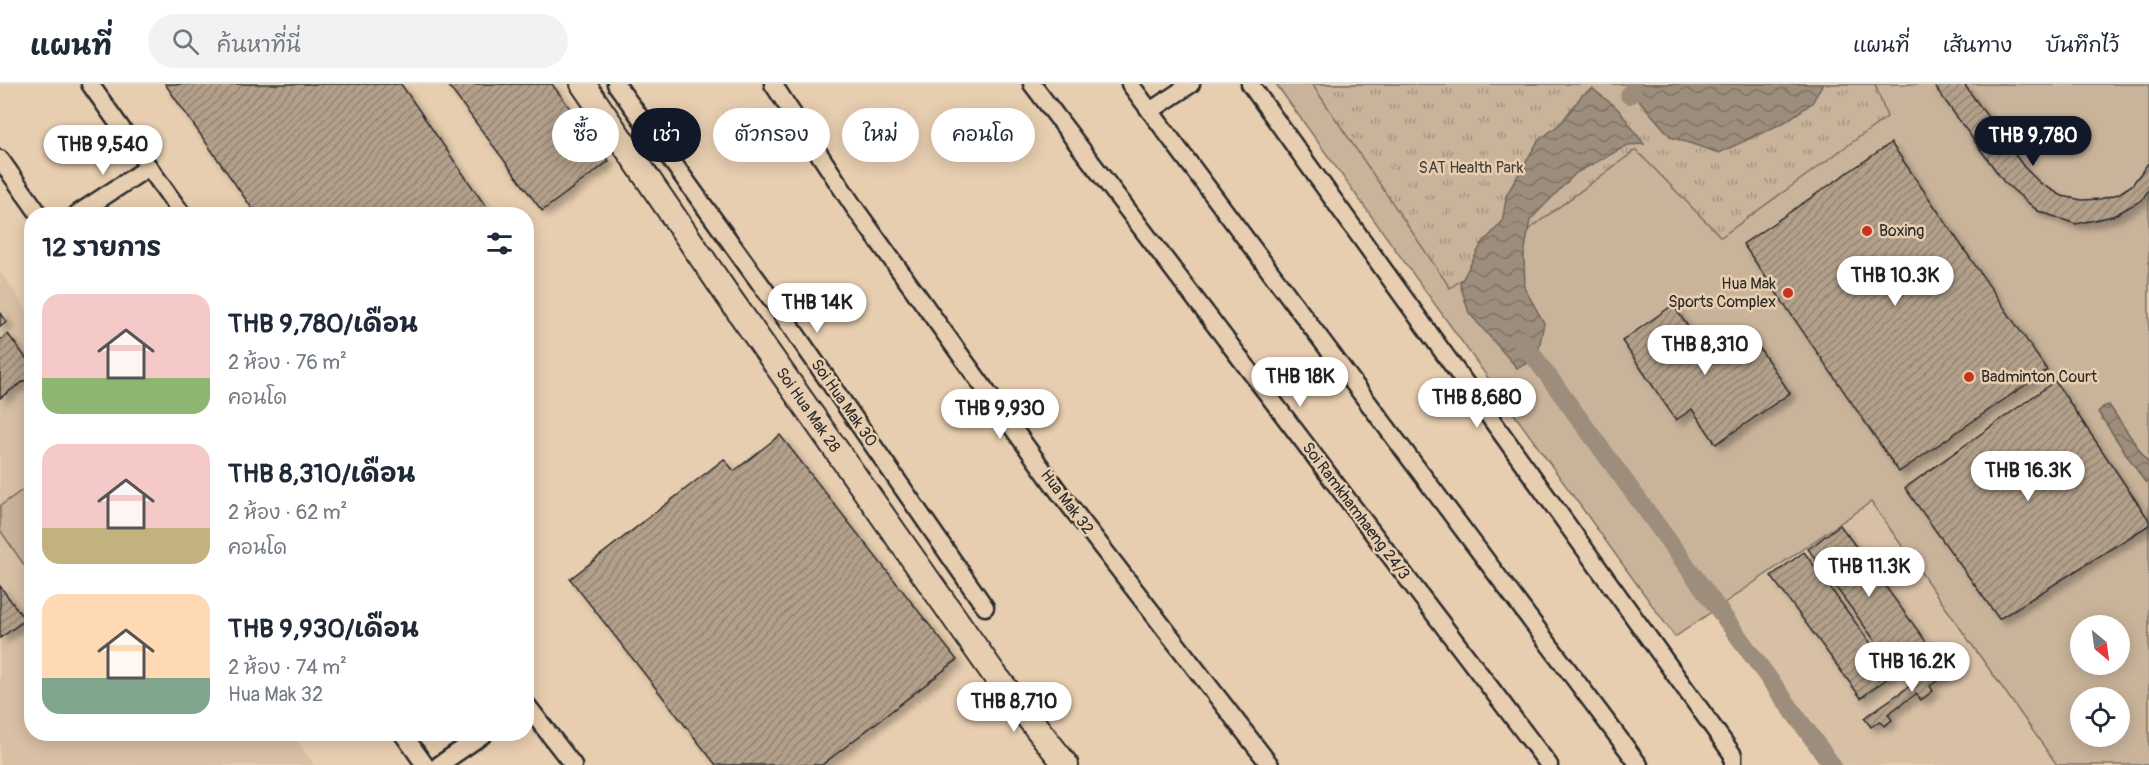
<!DOCTYPE html>
<html lang="th">
<head>
<meta charset="utf-8">
<style>
	:root { --surface:#fff; --page:#f2f2f3; --text:#1f2937; --muted:#747a83; --line:#e0e1e3; --accent:#111827 }
	body { margin:0; font-family:Pangolin,"Playpen Sans Thai",sans-serif; background:var(--page); color:var(--text); height:100vh; display:flex; flex-direction:column; font-size:22px; white-space:nowrap }
	* { box-sizing:border-box; margin:0 }
	p { font-size:20px; color:var(--muted) }
	.icon { flex:none; width:33px; height:33px; fill:none; stroke:currentColor; stroke-width:2; stroke-linecap:round; stroke-linejoin:round }
	.map { position:relative; flex:1; overflow:hidden }
	.details { position:absolute; left:24px; top:123px; width:510px; height:534px; display:flex; flex-direction:column; background:var(--surface); border-radius:24px; box-shadow:0 3px 15px #0003 }
	.details>* { flex:none }
	.hud { position:absolute; left:552px; top:24px; width:570px; height:54px; display:flex; gap:12px }
	.needle { width:39px; rotate:151deg }
	.tools { position:absolute; left:2070px; top:531px; display:grid; gap:12px }
	.tools a { display:grid; place-items:center; width:60px; height:60px; border-radius:50%; background:var(--surface); box-shadow:0 3px 15px #0003; font-size:30px }
	.price { position:absolute; translate:-50% -51px; padding:0 14px; border-radius:21px; background:#fff; color:#222; font-size:20px; line-height:39px; filter:drop-shadow(0 2px 3px #0008) }
	.price::after { content:''; position:absolute; left:50%; top:36px; width:18px; height:14px; margin-left:-9px; background:inherit; clip-path:polygon(0 0,100% 0,50% 100%) }
	.price.on { background:var(--accent); color:#fff }
	ul { padding:0; list-style:none }
	li { display:flex; align-items:center; gap:18px; height:150px; padding:0 18px }
	li span { display:grid; place-items:center; flex:none; width:168px; height:120px; border-radius:18px; color:#555 }
	li>.icon { margin-inline-start:auto }
	span .icon { width:72px; height:72px; fill:#fffc; stroke-width:1 }
	li b { font-size:26px }
	h2 { display:flex; justify-content:space-between; align-items:center; height:72px; padding:0 18px; font-size:26px }
	.tag { padding:0 21px; border-radius:27px; background:var(--surface); box-shadow:0 3px 15px #0003; font-size:21px; line-height:54px }
	.tag.on { background:var(--accent); color:#fff }
	header { display:flex; align-items:center; gap:36px; box-sizing:border-box; height:84px; padding:0 30px; background:var(--surface); border-bottom:2px solid var(--line) }
	header strong { font-size:28px }
	nav { display:flex; gap:33px; margin-inline-start:auto; font-size:21px }
	.search { width:420px; height:54px; background:var(--page); display:flex; align-items:center; gap:15px; box-sizing:border-box; padding:0 21px; border-radius:33px; color:var(--muted); font-size:22px }
	.map>svg:first-child { display:block }
	.built { fill:#d8c0a5 }
	.grass { fill:#c9b39a; stroke:#7a6f62; stroke-width:1.5; fill-rule:evenodd }
	.park { fill:url(#park-tufts); stroke:#7a6f62; stroke-width:1.5 }
	.water { fill:url(#water-waves); stroke:#6f665b; stroke-width:1.5 }
	.lines { fill:none; stroke-linecap:round; stroke-linejoin:round }
	.canal { stroke:#9d8d7b; stroke-width:18 }
	.building { fill:url(#building-hatch); stroke:#2b2b2b; stroke-width:1.5; filter:url(#shadow) }
	.street-casing { stroke:#2b2b2b; stroke-width:21 }
	.secondary-casing { stroke:#2b2b2b; stroke-width:28 }
	.street { stroke:#e8ceb0; stroke-width:16 }
	.secondary { stroke:#e8ceb0; stroke-width:24 }
	.poi-dot { fill:#c8321e; stroke:#e8ceb0; stroke-width:2 }
	.labels { text-anchor:middle; dominant-baseline:central; stroke-width:5; stroke-linejoin:round; paint-order:stroke }
	.park-label { font-size:16px; fill:#433f3c; stroke:#e8ceb0 }
	.poi-label { font-size:16px; fill:#2b2b2b; stroke:#e8ceb0; text-anchor:start }
	.street-label { font-size:16px; fill:#2b2b2b; stroke:#e8ceb0 }
</style>
</head>
<body>
<header>
<strong>แผนที่</strong>
<div class="search"><svg class="icon" aria-label="search" viewBox="0 0 24 24"><circle cx="10" cy="10" r="6"/><path d="M15 15l6 6"/></svg>ค้นหาที่นี่</div>
<nav><a>แผนที่</a><a>เส้นทาง</a><a>บันทึกไว้</a></nav>
</header>
<div class="map">
<svg width="2149" height="681" viewBox="0 0 2149 681">
	<defs>
		<pattern id="park-tufts" width="24" height="20" patternUnits="userSpaceOnUse" patternTransform="scale(1.5)"><rect width="24" height="20" fill="#c9b39a"/><path d="M3 7l-1-3M5 7V3M7 7l1-3M15 17l-1-3M17 17v-4M19 17l1-3" fill="none" stroke="#a3927e"/></pattern>
		<pattern id="water-waves" width="16" height="10" patternUnits="userSpaceOnUse" patternTransform="scale(1.5)"><rect width="16" height="10" fill="#9d8d7b"/><path d="M0 5q4-4 8 0t8 0" fill="none" stroke="#807365"/></pattern>
		<pattern id="building-hatch" width="6" height="6" patternUnits="userSpaceOnUse" patternTransform="scale(1.5)"><rect width="6" height="6" fill="#b3a08b"/><path d="M-1 1l2-2M0 6l6-6M5 7l2-2" fill="none" stroke="#928372"/></pattern>
		<filter id="shadow"><feDropShadow dx="5.5" dy="5.5" stdDeviation="3" flood-color="#0004"/></filter>
	</defs>
	<rect width="100%" height="100%" fill="#e8ceb0"/>
	<filter id="ink" filterUnits="userSpaceOnUse"><feTurbulence type="fractalNoise" baseFrequency=".0167" numOctaves="2"/><feDisplacementMap in="SourceGraphic" scale="12" xChannelSelector="R" yChannelSelector="G"/><feConvolveMatrix kernelMatrix="1 2 1 2 8 2 1 2 1" color-interpolation-filters="sRGB"/></filter>
	<g filter="url(#ink)">
		<g class="built">
			<path d="M 0,187 L 31,232 L 32,650 L 292,650 L 314,681 L 2,681 L 0,678 Z"/>
			<path d="M 1871,418 L 2056,681 L 1835,681 L 1723,521 Z"/>
		</g>
		<g class="grass">
			<path d="M 1276,0 L 2149,0 L 2149,681 L 2057,681 L 1871,418 L 1675,553 ZM 2080,542 L 2120,542 L 2120,580 L 2080,580 ZM 2080,614 L 2120,614 L 2120,652 L 2080,652 Z"/>
			<path d="M 31,400 L 31,491 L 0,446 L 0,422 Z"/>
		</g>
		<path class="park" d="M 1312,0 L 1875,0 L 1887,33 L 1721,153 L 1636,66 L 1450,204 Z"/>
		<g class="water">
			<path d="M 1625,0 L 1821,0 L 1822,1 L 1812,19 L 1785,38 L 1719,69 L 1671,53 Z"/>
			<path d="M 1593,5 L 1618,25 L 1644,60 L 1628,61 L 1576,89 L 1530,136 L 1524,171 L 1525,205 L 1544,239 L 1537,275 L 1517,284 L 1469,229 L 1460,200 L 1481,161 L 1502,138 L 1507,110 L 1538,57 L 1561,39 L 1582,11 Z"/>
			<path d="M 2109,321 L 2149,380 L 2149,398 L 2145,398 L 2098,328 L 2103,323 Z"/>
		</g>
		<g class="lines">
			<g class="canal">
				<path d="M 1629,11 L 1633,8 L 1633,0"/>
				<path d="M 1522,256 L 1832,681"/>
			</g>
		</g>
		<g class="building">
			<path d="M 165,0 L 401,0 L 491,130 L 256,130 Z"/>
			<path d="M 447,0 L 552,0 L 609,77 L 542,127 Z"/>
			<path d="M 1933,0 L 1964,0 L 2024,83 L 2040,99 L 2062,112 L 2082,116 L 2100,115 L 2118,110 L 2132,101 L 2149,78 L 2149,105 L 2142,116 L 2113,132 L 2076,140 L 2038,127 L 2004,98 Z"/>
			<path d="M 1891,59 L 2047,286 L 1899,388 L 1743,160 Z"/>
			<path d="M 1673,221 L 1713,279 L 1752,253 L 1790,309 L 1716,360 L 1692,325 L 1676,336 L 1622,257 Z"/>
			<path d="M 0,228 L 7,238 L 0,243 Z"/>
			<path d="M 8,250 L 32,282 L 32,291 L 0,314 L 0,256 Z"/>
			<path d="M 2055,297 L 2149,436 L 2149,441 L 1999,535 L 1905,404 Z"/>
			<path d="M 780,351 L 957,576 L 822,681 L 716,681 L 570,495 L 724,375 L 734,387 Z"/>
			<path d="M 1840,441 L 1930,563 L 1897,587 L 1808,465 Z"/>
			<path d="M 1804,468 L 1893,590 L 1861,614 L 1771,492 Z"/>
			<path d="M 0,502 L 25,536 L 0,554 Z"/>
			<path d="M 1953,572 L 1960,581 L 1930,602 L 1933,607 L 1921,616 L 1916,610 L 1888,630 L 1892,636 L 1884,642 L 1880,637 L 1871,643 L 1864,634 Z"/>
		</g>
		<g class="lines">
			<defs>
				<g id="street">
					<path d="M 90,0 L 182,130"/>
					<path d="M 616,0 L 780,227 L 985,523"/>
					<path d="M 773,0 L 854,123 L 1056,404 L 1270,681"/>
					<path d="M 1032,0 L 1549,681"/>
					<path d="M 1130,0 L 1639,681"/>
					<path d="M 1250,0 L 1733,671 L 1733,681"/>
					<path d="M 1150,27 L 1191,0"/>
					<path d="M 0,75 L 39,130"/>
					<path d="M 77,130 L 149,83"/>
					<path d="M 526,620 L 573,681"/>
					<path d="M 403,650 L 425,681"/>
					<path d="M 439,681 L 484,650"/>
				</g>
				<path id="secondary" d="M 583,0 L 728,212 L 994,590 L 1066,681"/>
			</defs>
			<use href="#street" class="street-casing"/>
			<use href="#secondary" class="secondary-casing"/>
			<use href="#street" class="street"/>
			<use href="#secondary" class="secondary"/>
		</g>
	</g>
	<g class="poi-dot">
		<circle cx="1867" cy="147" r="6"/>
		<circle cx="1788" cy="209" r="6"/>
		<circle cx="1969" cy="293" r="6"/>
	</g>
	<g class="labels">
		<g class="park-label">
			<text x="1471" y="84">SAT Health Park</text>
		</g>
		<g class="poi-label">
			<text x="1879" y="147">Boxing</text>
			<text x="1776" y="200" text-anchor="end">Hua Mak<tspan x="1776" dy="18">Sports Complex</tspan></text>
			<text x="1981" y="293">Badminton Court</text>
		</g>
		<g class="street-label">
			<text transform="translate(844 319) rotate(55)">Soi Hua Mak 30</text>
			<text transform="translate(808 326) rotate(55)">Soi Hua Mak 28</text>
			<text transform="translate(1067 418) rotate(53)">Hua Mak 32</text>
			<text transform="translate(1356 427) rotate(53)">Soi Ramkhamhaeng 24/3</text>
		</g>
	</g>
</svg>
<div class="tools">
<a><svg class="needle" viewBox="-14 -14 28 28"><path d="M0-13l5 13h-10z" fill="#e53935"/><path d="M0 13l5-13h-10z" fill="#747a83"/></svg></a>
<a><svg class="icon" aria-label="locate" viewBox="0 0 24 24"><circle cx="12" cy="12" r="6"/><path d="M12 2v4M12 18v4M2 12h4M18 12h4"/></svg></a>
</div>
<b class="price on" style="left:2033px;top:83px">THB 9,780</b>
<b class="price" style="left:103px;top:92px">THB 9,540</b>
<b class="price" style="left:1895px;top:223px">THB 10.3K</b>
<b class="price" style="left:817px;top:250px">THB 14K</b>
<b class="price" style="left:1705px;top:292px">THB 8,310</b>
<b class="price" style="left:1300px;top:324px">THB 18K</b>
<b class="price" style="left:1477px;top:345px">THB 8,680</b>
<b class="price" style="left:1000px;top:356px">THB 9,930</b>
<b class="price" style="left:2028px;top:418px">THB 16.3K</b>
<b class="price" style="left:1869px;top:514px">THB 11.3K</b>
<b class="price" style="left:1912px;top:609px">THB 16.2K</b>
<b class="price" style="left:1014px;top:649px">THB 8,710</b>
<div class="hud">
<a class="tag">ซื้อ</a>
<a class="tag on">เช่า</a>
<a class="tag">ตัวกรอง</a>
<a class="tag">ใหม่</a>
<a class="tag">คอนโด</a>
</div>
<section class="details">
<h2>12 รายการ<svg class="icon" aria-label="filters" viewBox="0 0 24 24"><path d="M4 7h16M4 17h16"/><circle cx="9" cy="7" r="2"/><circle cx="15" cy="17" r="2"/></svg></h2>
<ul>
<li><span style="background:linear-gradient(#f6c9c9 70%,#8fb573 0)"><svg class="icon" aria-label="home" viewBox="0 0 24 24"><path d="M3 11l9-7 9 7M6 9v11h12V9"/></svg></span><div><b>THB 9,780/เดือน</b><p>2 ห้อง · 76 m²</p><p>คอนโด</p></div></li>
<li><span style="background:linear-gradient(#f6c9c9 70%,#c2b280 0)"><svg class="icon" aria-label="home" viewBox="0 0 24 24"><path d="M3 11l9-7 9 7M6 9v11h12V9"/></svg></span><div><b>THB 8,310/เดือน</b><p>2 ห้อง · 62 m²</p><p>คอนโด</p></div></li>
<li><span style="background:linear-gradient(#ffd9b3 70%,#7fa58c 0)"><svg class="icon" aria-label="home" viewBox="0 0 24 24"><path d="M3 11l9-7 9 7M6 9v11h12V9"/></svg></span><div><b>THB 9,930/เดือน</b><p>2 ห้อง · 74 m²</p><p>Hua Mak 32</p></div></li>
</ul>
</section>
</div>
</body>
</html>
